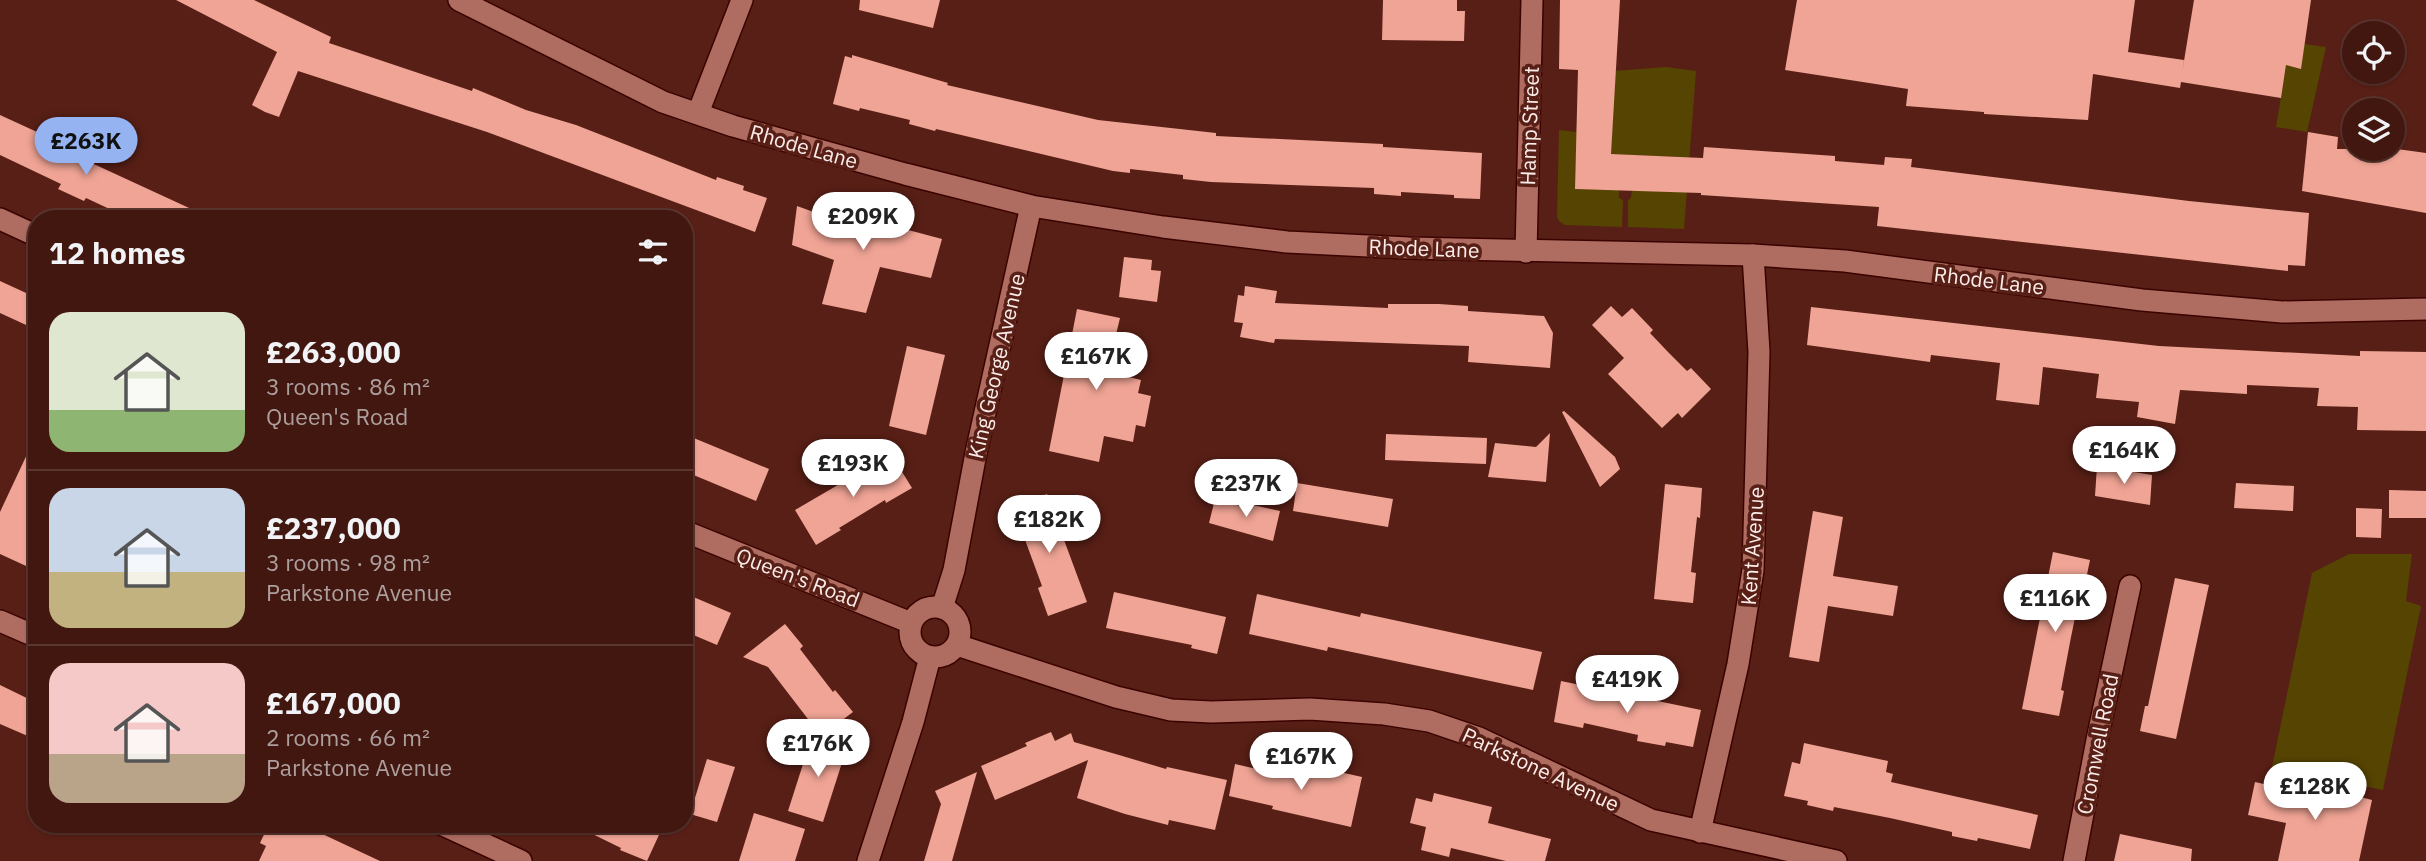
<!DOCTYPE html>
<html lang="en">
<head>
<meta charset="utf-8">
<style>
	:root { --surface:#421710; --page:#4c241e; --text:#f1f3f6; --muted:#ae9f9f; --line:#5a3630; --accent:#95b2f1 }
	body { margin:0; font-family:"IBM Plex Sans",sans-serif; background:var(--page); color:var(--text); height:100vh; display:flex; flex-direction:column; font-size:26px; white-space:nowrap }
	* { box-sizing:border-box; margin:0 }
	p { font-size:23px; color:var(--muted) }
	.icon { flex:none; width:38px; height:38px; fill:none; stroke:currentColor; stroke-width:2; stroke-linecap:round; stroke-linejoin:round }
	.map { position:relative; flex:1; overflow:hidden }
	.drawer { position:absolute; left:28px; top:210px; width:665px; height:623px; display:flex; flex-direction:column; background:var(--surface); border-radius:28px; box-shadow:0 2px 5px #0004,0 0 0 2px var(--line) }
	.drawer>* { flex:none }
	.buttons { position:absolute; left:2342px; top:21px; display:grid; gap:14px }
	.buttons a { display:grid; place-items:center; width:63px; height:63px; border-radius:50%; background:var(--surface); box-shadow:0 2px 5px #0004,0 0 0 2px var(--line); font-size:35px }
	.price { position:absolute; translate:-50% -60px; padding:0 16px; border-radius:24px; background:#fff; color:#222; font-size:23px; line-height:46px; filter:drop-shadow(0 2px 4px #0008) }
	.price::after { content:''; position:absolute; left:50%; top:42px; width:21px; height:16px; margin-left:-10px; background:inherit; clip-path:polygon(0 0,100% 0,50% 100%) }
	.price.current { background:var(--accent); color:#111 }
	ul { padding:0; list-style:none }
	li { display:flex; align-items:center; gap:21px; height:175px; padding:0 21px }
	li+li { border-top:2px solid var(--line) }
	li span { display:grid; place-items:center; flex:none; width:196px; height:140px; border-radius:21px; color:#555 }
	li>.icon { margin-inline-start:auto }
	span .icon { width:84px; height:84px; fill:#fffc; stroke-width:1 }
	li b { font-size:30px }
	h2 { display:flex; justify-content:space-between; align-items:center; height:84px; padding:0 21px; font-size:30px }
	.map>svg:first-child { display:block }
	.green { fill:#564402 }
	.building { fill:#f0a495 }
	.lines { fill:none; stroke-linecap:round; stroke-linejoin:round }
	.minor-casing { stroke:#3b0300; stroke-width:24 }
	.minor { stroke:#af6d61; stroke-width:21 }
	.labels { text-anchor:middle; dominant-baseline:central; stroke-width:7; stroke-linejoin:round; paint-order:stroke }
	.street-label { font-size:21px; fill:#fbece9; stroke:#581f16 }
</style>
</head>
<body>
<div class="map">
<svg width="2426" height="861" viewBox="0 0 2426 861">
	<rect width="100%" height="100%" fill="#581f16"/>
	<g class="green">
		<path d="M 2290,42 L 2326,47 L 2307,132 L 2276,127 Z"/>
		<path d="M 1666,67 L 1696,71 L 1684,229 L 1628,227 L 1628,201 L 1631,197 L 1632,191 L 1682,157 L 1576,153 L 1575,189 L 1619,190 L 1619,198 L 1623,200 L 1622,227 L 1565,225 L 1559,221 L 1557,217 L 1559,130 L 1576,132 L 1577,124 L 1612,125 L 1614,71 Z"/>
		<path d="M 2349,554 L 2412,554 L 2406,601 L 2421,606 L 2383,790 L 2272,767 L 2312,573 Z"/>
	</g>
	<g class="building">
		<path d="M 176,0 L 254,0 L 331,37 L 329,43 L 472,91 L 473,88 L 526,110 L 576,125 L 716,180 L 717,177 L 744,186 L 743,190 L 767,198 L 755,232 L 487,132 L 298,71 L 279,117 L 265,112 L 252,105 L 277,52 Z"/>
		<path d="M 860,0 L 940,0 L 933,28 L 859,10 Z"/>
		<path d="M 1383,0 L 1457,0 L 1457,11 L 1465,11 L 1464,41 L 1382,40 Z"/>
		<path d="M 1560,0 L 1620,0 L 1611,154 L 1703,158 L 1704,147 L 1835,156 L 1835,161 L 1884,165 L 1885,157 L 1912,159 L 1911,167 L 2189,201 L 2309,213 L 2305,266 L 2288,265 L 2288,271 L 1877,226 L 1879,207 L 1701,195 L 1701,193 L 1575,189 L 1578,70 L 1559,69 Z"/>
		<path d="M 1797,0 L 2135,0 L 2128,52 L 2184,60 L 2182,73 L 2194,0 L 2311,0 L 2301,69 L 2286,65 L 2281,98 L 2181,82 L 2180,88 L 2093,74 L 2088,120 L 1984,114 L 1984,112 L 1906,106 L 1908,89 L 1785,70 Z"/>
		<path d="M 852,55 L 948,83 L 947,85 L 1098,120 L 1216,133 L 1216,136 L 1383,144 L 1383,147 L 1482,153 L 1480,199 L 1454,198 L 1454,195 L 1401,192 L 1401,196 L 1374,194 L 1374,188 L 1211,182 L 1183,179 L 1183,175 L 1130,169 L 1130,173 L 1113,171 L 936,129 L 935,131 L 909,124 L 910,120 L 860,108 L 859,111 L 833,104 L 845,56 L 852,58 Z"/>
		<path d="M 0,115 L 61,143 L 59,148 L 213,219 L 131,219 L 86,198 L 84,201 L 58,189 L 61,184 L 0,155 Z"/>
		<path d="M 2308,132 L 2338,137 L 2337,149 L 2397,149 L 2426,153 L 2426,213 L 2302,191 Z"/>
		<path d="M 797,206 L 844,223 L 846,214 L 860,218 L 871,212 L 884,210 L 900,216 L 897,227 L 942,239 L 931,278 L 880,267 L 866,313 L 822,304 L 834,260 L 792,245 Z"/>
		<path d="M 1124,257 L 1152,260 L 1151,270 L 1161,271 L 1157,302 L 1119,297 Z"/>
		<path d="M 0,281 L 37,298 L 37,330 L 0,313 Z"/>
		<path d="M 1245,286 L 1277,291 L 1275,303 L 1388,308 L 1388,304 L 1439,304 L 1468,306 L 1468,311 L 1544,316 L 1553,333 L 1550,368 L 1468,362 L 1469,346 L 1275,339 L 1274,343 L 1240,337 L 1243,323 L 1234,322 L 1238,295 L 1244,296 Z"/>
		<path d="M 1611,306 L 1622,317 L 1632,308 L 1653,330 L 1650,333 L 1668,352 L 1687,371 L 1691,368 L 1711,389 L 1682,418 L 1678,413 L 1662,428 L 1608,374 L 1624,358 L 1592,325 Z"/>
		<path d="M 1811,307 L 2159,346 L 2360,356 L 2360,351 L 2426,352 L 2426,431 L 2357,430 L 2358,407 L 2317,406 L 2319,388 L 2247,385 L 2247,394 L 2180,390 L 2175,424 L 2137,417 L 2139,402 L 2096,398 L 2099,374 L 2043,367 L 2039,405 L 1996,400 L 2000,363 L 1931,355 L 1930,362 L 1807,345 Z"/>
		<path d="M 1077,309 L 1120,318 L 1112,351 L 1121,353 L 1117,374 L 1141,380 L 1138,393 L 1151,396 L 1145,427 L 1136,425 L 1133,442 L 1104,436 L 1099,462 L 1049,451 Z"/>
		<path d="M 907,346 L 945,355 L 926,435 L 889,426 Z"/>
		<path d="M 1564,411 L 1615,457 L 1620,469 L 1600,487 L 1562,412 Z"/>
		<path d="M 37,433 L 37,571 L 0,554 L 0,512 Z"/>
		<path d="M 1550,433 L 1546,482 L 1488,477 L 1495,443 L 1536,447 Z"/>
		<path d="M 684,434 L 769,469 L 756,501 L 684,471 Z"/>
		<path d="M 1386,434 L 1487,438 L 1486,464 L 1385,460 Z"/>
		<path d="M 891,454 L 912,488 L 886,503 L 885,500 L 839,528 L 841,530 L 816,545 L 795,510 Z"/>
		<path d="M 2097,466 L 2152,475 L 2150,505 L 2095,496 Z"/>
		<path d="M 1297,483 L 1393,499 L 1388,527 L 1293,511 Z"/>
		<path d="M 2236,483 L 2294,486 L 2293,511 L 2234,508 Z"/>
		<path d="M 1665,484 L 1702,488 L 1700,518 L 1697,517 L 1691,572 L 1696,573 L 1693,603 L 1654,599 Z"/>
		<path d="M 2389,490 L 2426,491 L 2426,518 L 2389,518 Z"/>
		<path d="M 1047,494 L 1087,602 L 1048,616 L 1038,588 L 1042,586 L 1024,537 L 1020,538 L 1010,508 Z"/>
		<path d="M 1215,499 L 1247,508 L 1248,504 L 1280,511 L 1273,541 L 1209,523 Z"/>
		<path d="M 2356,508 L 2382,509 L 2381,538 L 2356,537 Z"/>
		<path d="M 1813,511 L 1843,517 L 1833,576 L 1898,586 L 1893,616 L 1828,606 L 1819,662 L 1789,657 Z"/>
		<path d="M 2053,552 L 2090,560 L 2085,584 L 2082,584 L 2071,637 L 2061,690 L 2064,691 L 2059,716 L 2022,709 Z"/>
		<path d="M 2175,578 L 2209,585 L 2176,739 L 2140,731 L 2145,706 L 2148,706 Z"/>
		<path d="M 1114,592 L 1226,617 L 1217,654 L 1191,648 L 1192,645 L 1106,628 Z"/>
		<path d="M 684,593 L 731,613 L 717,645 L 684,631 Z"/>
		<path d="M 1257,594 L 1360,617 L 1361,613 L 1542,652 L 1533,690 L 1328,647 L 1327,651 L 1249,634 Z"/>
		<path d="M 785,624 L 803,646 L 800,649 L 833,692 L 835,690 L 853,712 L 821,736 L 768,667 L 743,657 Z"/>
		<path d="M 1561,681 L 1701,710 L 1693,747 L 1666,742 L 1665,746 L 1637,741 L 1638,735 L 1584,723 L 1583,728 L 1554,722 Z"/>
		<path d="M 0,685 L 37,703 L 37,740 L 0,724 Z"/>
		<path d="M 1051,732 L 1055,741 L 1071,733 L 1074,742 L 1119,755 L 1166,769 L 1167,767 L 1227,780 L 1215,830 L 1169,820 L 1168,825 L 1125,814 L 1077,798 L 1088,760 L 995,800 L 981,766 L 1027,746 L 1025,743 Z"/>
		<path d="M 812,736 L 847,747 L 823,822 L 788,811 Z"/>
		<path d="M 1804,743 L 1888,761 L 1886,772 L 1893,774 L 1891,782 L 2038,815 L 2030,849 L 1978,838 L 1977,841 L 1952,836 L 1952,832 L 1890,818 L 1834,807 L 1833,811 L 1807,805 L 1808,801 L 1784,796 L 1792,762 L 1800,764 Z"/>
		<path d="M 707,759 L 735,767 L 717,822 L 690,814 Z"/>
		<path d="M 1235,764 L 1300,779 L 1304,764 L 1362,777 L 1351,827 L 1272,809 L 1273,806 L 1229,796 Z"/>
		<path d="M 977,772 L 952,861 L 924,861 L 941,804 L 935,791 Z"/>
		<path d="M 2255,782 L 2304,793 L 2306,783 L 2372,800 L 2359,861 L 2278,861 L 2286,823 L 2248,815 Z"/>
		<path d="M 1434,793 L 1492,807 L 1488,823 L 1551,839 L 1545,861 L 1506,861 L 1451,848 L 1449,857 L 1421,850 L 1426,827 L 1410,823 L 1416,798 L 1432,802 Z"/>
		<path d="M 754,813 L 805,829 L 795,861 L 739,861 Z"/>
		<path d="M 269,824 L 301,824 L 380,861 L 259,861 L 266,846 L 260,843 Z"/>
		<path d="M 572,824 L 664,824 L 647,861 L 620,850 L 621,848 Z"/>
		<path d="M 2120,834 L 2192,849 L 2191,861 L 2114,861 Z"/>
	</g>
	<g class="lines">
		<defs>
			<g id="minor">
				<path d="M 459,0 L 663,102 L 733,126 L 905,174 L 1031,206 L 1163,227 L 1287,242 L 1409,248 L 1753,255 L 1845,261 L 2142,300 L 2282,312 L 2426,309"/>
				<path d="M 698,113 L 742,0"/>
				<path d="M 0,219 L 37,236"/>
				<path d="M 1526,252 L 1532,0"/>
				<path d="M 684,531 L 911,623"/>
				<circle cx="935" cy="632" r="25"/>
				<path d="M 942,608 L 954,570 L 976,453 L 1031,206"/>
				<path d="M 0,621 L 37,637"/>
				<path d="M 957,645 L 1116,697 L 1171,710 L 1211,712 L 1310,709 L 1384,714 L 1429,721 L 1479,738 L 1651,820 L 1836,861"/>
				<path d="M 441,824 L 521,861"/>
				<path d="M 1700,832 L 1738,664 L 1753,570 L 1759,352 L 1753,255"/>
				<path d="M 868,861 L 913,722 L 930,657"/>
				<path d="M 2074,861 L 2097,740 L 2130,586"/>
			</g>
		</defs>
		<use href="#minor" class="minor-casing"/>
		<use href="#minor" class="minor"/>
	</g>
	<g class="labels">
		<g class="street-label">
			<text transform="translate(1529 126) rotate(-88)">Hamp Street</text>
			<text transform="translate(804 146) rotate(16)">Rhode Lane</text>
			<text transform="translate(1424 248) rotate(2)">Rhode Lane</text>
			<text transform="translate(1989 280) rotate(7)">Rhode Lane</text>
			<text transform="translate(996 366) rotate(-77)">King George Avenue</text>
			<text transform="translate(1752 546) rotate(-86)">Kent Avenue</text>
			<text transform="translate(798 577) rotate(21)">Queen's Road</text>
			<text transform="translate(2097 744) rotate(-79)">Cromwell Road</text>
			<text transform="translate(1541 769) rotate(25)">Parkstone Avenue</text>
		</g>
	</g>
</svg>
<div class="buttons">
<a><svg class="icon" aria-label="locate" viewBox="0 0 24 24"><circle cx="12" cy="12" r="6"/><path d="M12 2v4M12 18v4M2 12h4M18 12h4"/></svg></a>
<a><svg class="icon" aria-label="layers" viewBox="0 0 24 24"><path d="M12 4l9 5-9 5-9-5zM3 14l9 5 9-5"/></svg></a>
</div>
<b class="price current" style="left:86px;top:177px">£263K</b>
<b class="price" style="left:863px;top:252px">£209K</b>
<b class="price" style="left:1096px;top:392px">£167K</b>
<b class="price" style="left:2124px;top:486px">£164K</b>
<b class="price" style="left:853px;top:499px">£193K</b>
<b class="price" style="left:1246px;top:519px">£237K</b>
<b class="price" style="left:1049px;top:555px">£182K</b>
<b class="price" style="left:2055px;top:634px">£116K</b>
<b class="price" style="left:1627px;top:715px">£419K</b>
<b class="price" style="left:818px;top:779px">£176K</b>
<b class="price" style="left:1301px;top:792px">£167K</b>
<b class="price" style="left:2315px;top:822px">£128K</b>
<section class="drawer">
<h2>12 homes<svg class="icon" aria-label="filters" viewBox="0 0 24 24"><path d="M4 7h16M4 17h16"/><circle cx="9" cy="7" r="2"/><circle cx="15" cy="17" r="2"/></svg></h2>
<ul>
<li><span style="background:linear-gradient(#dfe7d0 70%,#8fb573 0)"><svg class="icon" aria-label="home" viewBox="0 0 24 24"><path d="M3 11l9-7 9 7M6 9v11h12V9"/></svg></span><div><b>£263,000</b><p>3 rooms · 86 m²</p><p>Queen's Road</p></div></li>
<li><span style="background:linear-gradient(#c9d6e8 60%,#c2b280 0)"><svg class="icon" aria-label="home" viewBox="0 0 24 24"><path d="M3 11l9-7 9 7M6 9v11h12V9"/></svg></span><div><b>£237,000</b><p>3 rooms · 98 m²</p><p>Parkstone Avenue</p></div></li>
<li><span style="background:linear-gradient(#f6c9c9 65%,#b9a48a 0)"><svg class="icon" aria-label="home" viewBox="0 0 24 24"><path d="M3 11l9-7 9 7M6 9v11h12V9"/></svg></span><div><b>£167,000</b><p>2 rooms · 66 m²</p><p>Parkstone Avenue</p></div></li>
</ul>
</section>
</div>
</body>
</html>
